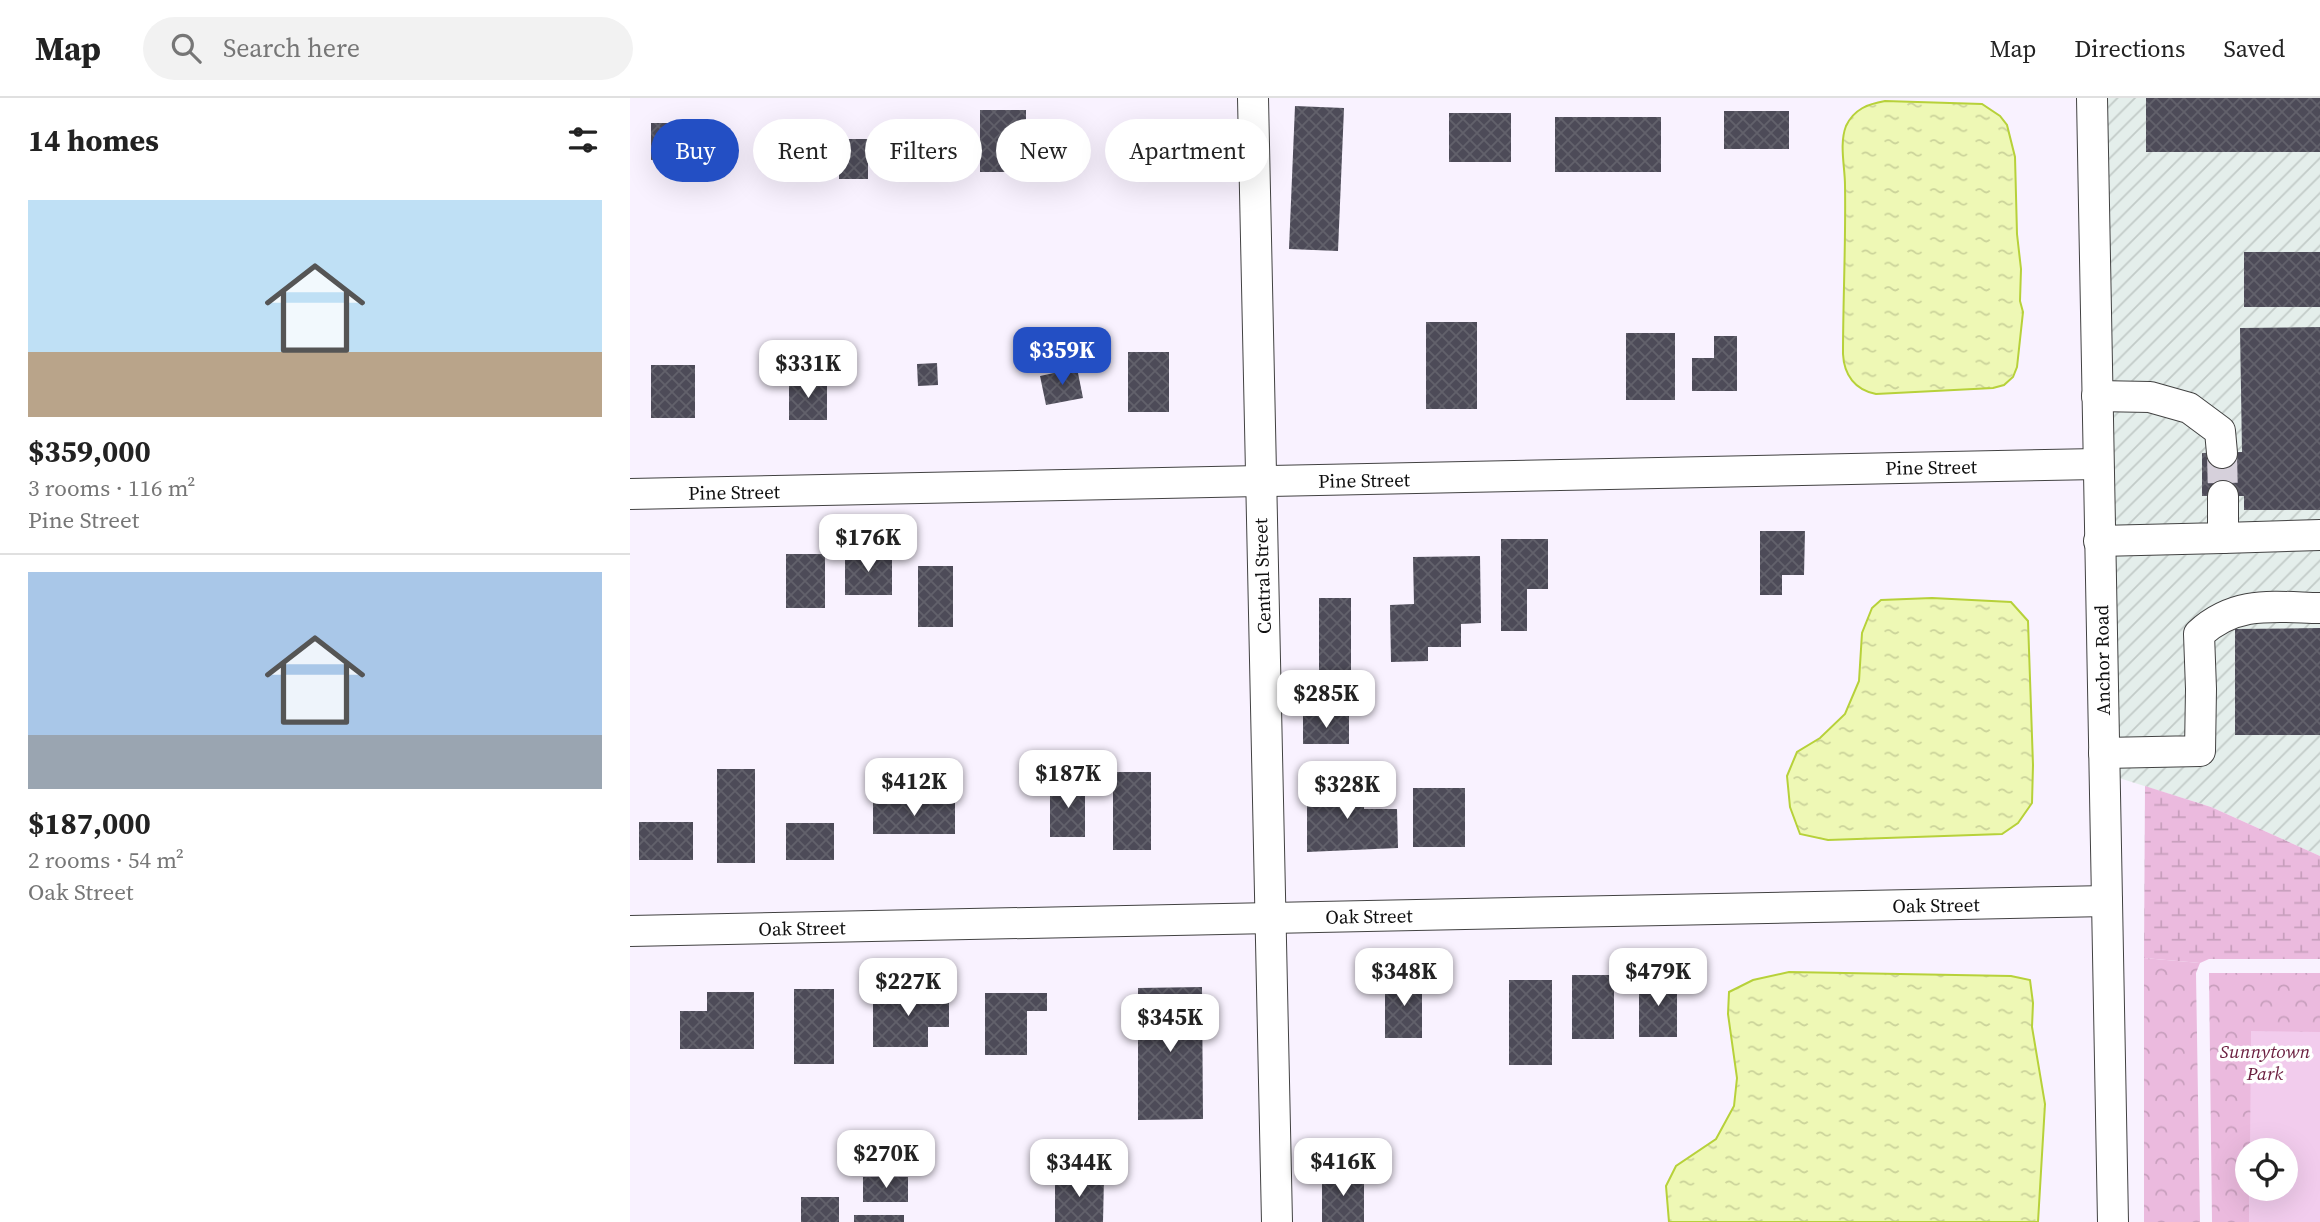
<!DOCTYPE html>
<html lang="en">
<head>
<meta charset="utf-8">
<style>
	:root { --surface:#fff; --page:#f2f2f2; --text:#222; --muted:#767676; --line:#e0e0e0; --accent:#234fc4 }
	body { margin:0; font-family:"Source Serif 4",serif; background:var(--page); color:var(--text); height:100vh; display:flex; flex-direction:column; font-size:26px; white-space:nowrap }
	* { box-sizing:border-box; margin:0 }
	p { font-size:23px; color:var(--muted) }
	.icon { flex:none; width:38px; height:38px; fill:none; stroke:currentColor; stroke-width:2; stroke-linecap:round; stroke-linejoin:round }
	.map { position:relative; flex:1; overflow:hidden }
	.panel { display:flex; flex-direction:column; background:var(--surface); width:630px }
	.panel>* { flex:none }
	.hud { position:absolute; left:21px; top:21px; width:665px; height:63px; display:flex; gap:14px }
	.buttons { position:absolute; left:1605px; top:1040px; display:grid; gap:14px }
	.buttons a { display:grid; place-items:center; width:63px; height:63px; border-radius:50%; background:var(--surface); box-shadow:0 7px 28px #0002; font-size:35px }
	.price { position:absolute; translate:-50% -60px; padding:0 16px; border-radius:14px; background:#fff; color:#222; font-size:23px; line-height:46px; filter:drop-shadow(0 2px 4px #0008) }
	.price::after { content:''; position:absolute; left:50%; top:42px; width:21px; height:16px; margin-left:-10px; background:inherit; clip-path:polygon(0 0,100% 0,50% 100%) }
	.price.selected { background:var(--accent); color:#fff }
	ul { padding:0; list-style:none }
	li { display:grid; align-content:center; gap:14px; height:371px; padding:0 28px }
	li+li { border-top:2px solid var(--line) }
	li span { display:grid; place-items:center; height:217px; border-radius:0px; color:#555 }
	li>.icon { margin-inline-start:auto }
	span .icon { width:126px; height:126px; fill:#fffc; stroke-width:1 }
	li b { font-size:30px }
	h2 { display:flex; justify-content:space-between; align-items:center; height:84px; padding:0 28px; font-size:30px }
	.tag { padding:0 24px; border-radius:32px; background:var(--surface); box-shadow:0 7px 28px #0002; font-size:24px; line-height:63px }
	.tag.selected { background:var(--accent); color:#fff }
	header { display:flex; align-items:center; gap:42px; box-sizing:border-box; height:98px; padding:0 35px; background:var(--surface); border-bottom:2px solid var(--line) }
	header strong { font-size:33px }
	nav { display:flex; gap:38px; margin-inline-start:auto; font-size:24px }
	.search { width:490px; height:63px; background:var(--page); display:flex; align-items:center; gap:18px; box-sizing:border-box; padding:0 24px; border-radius:38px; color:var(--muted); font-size:26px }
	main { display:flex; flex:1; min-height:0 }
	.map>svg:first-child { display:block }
	.industrial { fill:url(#industrial-furrows) }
	.wetland { fill:url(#wetland-marsh) }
	.park { fill:url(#park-crowns); fill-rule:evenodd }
	.pitch { fill:#f2cced }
	.water { fill:url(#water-ripples); stroke:#b7d13a; stroke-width:2 }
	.building { fill:url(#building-cross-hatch) }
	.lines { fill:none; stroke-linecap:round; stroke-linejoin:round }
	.minor-tunnel { stroke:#d6d0db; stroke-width:30; stroke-dasharray:30 15; stroke-linecap:butt }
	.minor-casing { stroke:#424242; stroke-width:32 }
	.minor { stroke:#fff; stroke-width:30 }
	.labels { text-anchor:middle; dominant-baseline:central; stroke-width:7; stroke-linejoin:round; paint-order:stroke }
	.street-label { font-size:19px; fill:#0f0f0f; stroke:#fff }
	.park-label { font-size:19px; font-style:italic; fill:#6a1d3e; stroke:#fff }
</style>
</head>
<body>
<header>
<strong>Map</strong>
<div class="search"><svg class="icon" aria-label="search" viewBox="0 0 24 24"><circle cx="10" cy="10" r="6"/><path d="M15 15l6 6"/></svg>Search here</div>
<nav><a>Map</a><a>Directions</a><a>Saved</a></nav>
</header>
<main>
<section class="panel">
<h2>14 homes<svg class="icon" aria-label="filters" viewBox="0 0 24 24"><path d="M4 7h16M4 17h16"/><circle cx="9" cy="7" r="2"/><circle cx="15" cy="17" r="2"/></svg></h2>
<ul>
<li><span style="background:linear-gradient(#bfe0f5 70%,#b9a48a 0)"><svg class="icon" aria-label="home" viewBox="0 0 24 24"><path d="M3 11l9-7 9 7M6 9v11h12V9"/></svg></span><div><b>$359,000</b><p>3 rooms · 116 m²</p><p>Pine Street</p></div></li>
<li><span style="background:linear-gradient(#a9c7e8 75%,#9aa5b1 0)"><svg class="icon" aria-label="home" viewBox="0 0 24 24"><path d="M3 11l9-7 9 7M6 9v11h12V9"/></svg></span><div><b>$187,000</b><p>2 rooms · 54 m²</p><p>Oak Street</p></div></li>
</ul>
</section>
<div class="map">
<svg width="1690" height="1124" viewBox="0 0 1690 1124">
	<defs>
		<pattern id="industrial-furrows" width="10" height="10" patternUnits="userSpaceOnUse" patternTransform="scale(1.75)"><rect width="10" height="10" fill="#e4eeeb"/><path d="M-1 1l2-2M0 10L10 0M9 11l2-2" fill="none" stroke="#c2cbc8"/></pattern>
		<pattern id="wetland-marsh" width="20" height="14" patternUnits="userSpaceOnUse" patternTransform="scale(1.75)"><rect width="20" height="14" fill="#ebbade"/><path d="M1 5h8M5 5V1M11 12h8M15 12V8" fill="none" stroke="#c89fbd"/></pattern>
		<pattern id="park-crowns" width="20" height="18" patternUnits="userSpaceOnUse" patternTransform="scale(1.75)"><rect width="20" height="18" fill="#ebbade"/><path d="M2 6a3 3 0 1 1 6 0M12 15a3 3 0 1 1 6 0" fill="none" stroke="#c89fbd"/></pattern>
		<pattern id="water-ripples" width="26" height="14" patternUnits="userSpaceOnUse" patternTransform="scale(1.75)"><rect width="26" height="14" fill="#eef8b5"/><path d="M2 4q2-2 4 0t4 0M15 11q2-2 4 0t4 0" fill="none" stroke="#cbd39a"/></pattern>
		<pattern id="building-cross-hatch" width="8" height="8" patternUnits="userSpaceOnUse" patternTransform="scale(1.75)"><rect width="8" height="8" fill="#4d4b58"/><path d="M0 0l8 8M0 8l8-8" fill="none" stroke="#62616b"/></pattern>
	</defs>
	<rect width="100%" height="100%" fill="#f9f2ff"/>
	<path class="industrial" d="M 1471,0 L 1690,0 L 1690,758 L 1581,709 L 1489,680 Z"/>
	<path class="wetland" d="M 1515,688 L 1581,709 L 1690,758 L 1690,861 L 1579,861 L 1570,865 L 1514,860 Z"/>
	<g class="park">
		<path d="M 1514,860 L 1570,865 L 1566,875 L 1570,1124 L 1514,1124 Z"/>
		<path d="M 1579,875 L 1690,875 L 1690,1124 L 1582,1124 ZM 1617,1052 L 1656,1052 L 1656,1090 L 1617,1090 Z"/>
	</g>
	<path class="pitch" d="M 1621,933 L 1690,934 L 1690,1124 L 1619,1124 L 1619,1090 L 1656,1090 L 1656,1052 L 1620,1052 Z"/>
	<g class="water">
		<path d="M 1255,3 L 1352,6 L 1370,18 L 1377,27 L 1385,59 L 1387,136 L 1391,171 L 1390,203 L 1393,214 L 1387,269 L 1383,279 L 1374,287 L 1363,290 L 1246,296 C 1225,292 1214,277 1213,256 C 1213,200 1216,143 1215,87 C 1215,69 1209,46 1216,28 C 1224,11 1238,6 1255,3 Z"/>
		<path d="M 1302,500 L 1381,504 L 1398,523 L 1403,667 L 1402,705 L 1388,725 L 1372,736 L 1198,742 L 1170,736 L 1160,709 L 1157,678 L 1167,654 L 1190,640 L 1215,616 L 1229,583 L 1232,535 L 1242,510 L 1251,502 Z"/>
		<path d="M 1159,874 L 1381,878 L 1400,882 L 1403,905 L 1402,929 L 1415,1006 L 1408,1124 L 1039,1124 L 1036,1088 L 1046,1068 L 1086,1041 L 1104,1008 L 1107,980 L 1098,916 L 1099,894 L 1123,882 Z"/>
	</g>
	<g class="building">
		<rect x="1516" y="0" width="174" height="54"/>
		<path d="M 665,8 L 714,10 L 708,153 L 659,151 Z"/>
		<rect x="350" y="12" width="46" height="62"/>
		<rect x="1094" y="13" width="65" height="38"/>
		<rect x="819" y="15" width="62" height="49"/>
		<rect x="925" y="19" width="106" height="55"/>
		<rect x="21" y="25" width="36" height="37"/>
		<rect x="503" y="40" width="59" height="41"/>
		<rect x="209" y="41" width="29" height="40"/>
		<rect x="1614" y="154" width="76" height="55"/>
		<rect x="796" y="224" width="51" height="87"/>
		<path d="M 1690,229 L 1690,412 L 1614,412 L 1614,398 L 1572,398 L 1572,355 L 1612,354 L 1610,230 Z"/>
		<rect x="996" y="235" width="49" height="67"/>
		<path d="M 1084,238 L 1107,238 L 1107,293 L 1062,293 L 1062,260 L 1084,260 Z"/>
		<rect x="498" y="254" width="41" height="60"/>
		<path d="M 307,265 L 308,287 L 288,288 L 287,266 Z"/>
		<rect x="21" y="267" width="44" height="53"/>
		<path d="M 447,270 L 453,300 L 416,307 L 410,278 Z"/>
		<rect x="159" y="283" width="38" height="39"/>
		<path d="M 1130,433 L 1175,433 L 1174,477 L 1152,477 L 1152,497 L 1130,497 Z"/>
		<path d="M 871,441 L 918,441 L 918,491 L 897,491 L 897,533 L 871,533 Z"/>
		<rect x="215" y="455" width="47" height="42"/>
		<rect x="156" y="456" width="39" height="54"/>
		<path d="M 850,458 L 851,525 L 831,526 L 831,549 L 798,549 L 798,563 L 761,564 L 760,507 L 784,506 L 783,459 Z"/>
		<rect x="288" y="468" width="35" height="61"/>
		<rect x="689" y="500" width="32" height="80"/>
		<path d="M 1690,530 L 1690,637 L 1605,637 L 1605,531 Z"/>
		<rect x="673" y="617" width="46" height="29"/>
		<rect x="87" y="671" width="38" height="94"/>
		<rect x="483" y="674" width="38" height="78"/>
		<rect x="420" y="684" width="35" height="55"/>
		<path d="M 677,687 L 734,687 L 734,711 L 767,711 L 768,750 L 677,754 Z"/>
		<rect x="783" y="690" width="52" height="59"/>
		<rect x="243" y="703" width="82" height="33"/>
		<rect x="9" y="724" width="54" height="38"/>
		<rect x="156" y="725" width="48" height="37"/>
		<rect x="942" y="877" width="42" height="64"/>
		<rect x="755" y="880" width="37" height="60"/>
		<rect x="1009" y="881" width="38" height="58"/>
		<rect x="879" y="882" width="43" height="85"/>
		<path d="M 572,889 L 573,1021 L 508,1022 L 508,890 Z"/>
		<rect x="164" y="891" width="40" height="75"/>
		<path d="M 77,894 L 124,894 L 124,951 L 50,951 L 50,913 L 77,913 Z"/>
		<path d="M 243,895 L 319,895 L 319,929 L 298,929 L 298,949 L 243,949 Z"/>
		<path d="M 355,895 L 417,895 L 417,913 L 397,913 L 397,957 L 355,957 Z"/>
		<rect x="692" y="1077" width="42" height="47"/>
		<path d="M 425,1078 L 474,1079 L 473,1124 L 425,1124 Z"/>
		<rect x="233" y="1079" width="45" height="25"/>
		<rect x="171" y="1099" width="38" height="25"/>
		<rect x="224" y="1117" width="50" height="7"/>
	</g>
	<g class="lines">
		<path class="minor-tunnel" d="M 1592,355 L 1593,398"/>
		<defs>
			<g id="minor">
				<path d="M 623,0 C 629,375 641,749 647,1124"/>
				<path d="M 1462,0 L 1483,1124"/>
				<path d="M 1467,298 L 1520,299 L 1559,310 L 1590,333 L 1592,355"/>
				<path d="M 0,396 L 1467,366"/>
				<path d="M 1593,440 L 1690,437"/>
				<path d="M 1469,443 L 1593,440 L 1593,398"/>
				<path d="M 1474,655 L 1570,653 L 1571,591 L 1569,536 C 1606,502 1644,509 1690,510"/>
				<path d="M 0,833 L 1477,803"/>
			</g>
		</defs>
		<use href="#minor" class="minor-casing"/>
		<use href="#minor" class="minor"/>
	</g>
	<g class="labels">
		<g class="street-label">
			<text transform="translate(1301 369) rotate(-1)">Pine Street</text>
			<text transform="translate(734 382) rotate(-1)">Pine Street</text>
			<text transform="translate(104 394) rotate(-1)">Pine Street</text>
			<text transform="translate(632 478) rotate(-92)">Central Street</text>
			<text transform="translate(1472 562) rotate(-91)">Anchor Road</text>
			<text transform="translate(1306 807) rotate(-1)">Oak Street</text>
			<text transform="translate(739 818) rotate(-1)">Oak Street</text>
			<text transform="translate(172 830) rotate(-1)">Oak Street</text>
		</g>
		<g class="park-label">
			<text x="1635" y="953">Sunnytown<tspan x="1635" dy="22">Park</tspan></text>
		</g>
	</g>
</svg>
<div class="buttons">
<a><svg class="icon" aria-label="locate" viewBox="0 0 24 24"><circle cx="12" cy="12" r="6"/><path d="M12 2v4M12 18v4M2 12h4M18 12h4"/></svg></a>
</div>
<b class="price selected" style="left:432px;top:289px">$359K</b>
<b class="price" style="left:178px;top:302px">$331K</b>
<b class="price" style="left:238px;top:476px">$176K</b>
<b class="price" style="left:696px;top:632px">$285K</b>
<b class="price" style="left:438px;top:712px">$187K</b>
<b class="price" style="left:284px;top:720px">$412K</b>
<b class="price" style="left:717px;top:723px">$328K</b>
<b class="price" style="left:774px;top:910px">$348K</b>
<b class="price" style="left:1028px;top:910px">$479K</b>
<b class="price" style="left:278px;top:920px">$227K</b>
<b class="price" style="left:540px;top:956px">$345K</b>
<b class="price" style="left:256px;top:1092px">$270K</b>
<b class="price" style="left:713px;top:1100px">$416K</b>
<b class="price" style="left:449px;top:1101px">$344K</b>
<div class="hud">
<a class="tag selected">Buy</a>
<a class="tag">Rent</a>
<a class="tag">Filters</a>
<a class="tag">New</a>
<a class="tag">Apartment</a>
</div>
</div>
</main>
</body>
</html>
